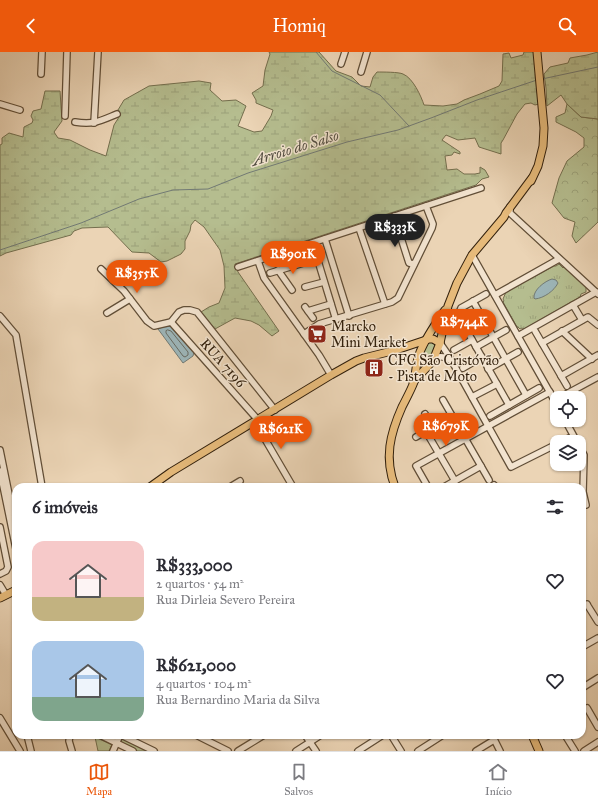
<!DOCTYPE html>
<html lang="pt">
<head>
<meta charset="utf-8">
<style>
	:root { --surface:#fff; --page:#f7f7f7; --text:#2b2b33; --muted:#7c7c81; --line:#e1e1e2; --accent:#ea580c }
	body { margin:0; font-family:"IM FELL Great Primer",serif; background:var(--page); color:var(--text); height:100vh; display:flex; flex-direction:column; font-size:15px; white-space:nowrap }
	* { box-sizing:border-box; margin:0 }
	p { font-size:13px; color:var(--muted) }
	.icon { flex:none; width:22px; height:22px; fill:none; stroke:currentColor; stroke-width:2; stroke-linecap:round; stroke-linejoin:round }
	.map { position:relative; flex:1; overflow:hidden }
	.side { position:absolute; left:12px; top:431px; width:574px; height:256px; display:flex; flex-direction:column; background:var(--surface); border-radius:12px; box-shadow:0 1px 3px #0004 }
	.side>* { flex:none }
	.controls { position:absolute; left:550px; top:339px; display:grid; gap:8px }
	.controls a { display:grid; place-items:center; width:36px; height:36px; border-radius:8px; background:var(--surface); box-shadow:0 1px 3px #0004; font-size:20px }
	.price { position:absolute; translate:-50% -34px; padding:0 9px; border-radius:14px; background:var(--accent); color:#fff; font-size:13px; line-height:26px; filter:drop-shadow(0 1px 2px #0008) }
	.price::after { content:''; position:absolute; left:50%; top:24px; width:12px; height:9px; margin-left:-6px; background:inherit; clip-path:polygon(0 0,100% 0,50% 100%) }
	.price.on { background:#222; color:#fff }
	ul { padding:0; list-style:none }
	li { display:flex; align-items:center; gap:12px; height:100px; padding:0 20px }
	li span { display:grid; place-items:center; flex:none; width:112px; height:80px; border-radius:12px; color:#555 }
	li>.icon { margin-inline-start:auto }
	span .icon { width:48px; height:48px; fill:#fffc; stroke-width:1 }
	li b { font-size:17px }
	h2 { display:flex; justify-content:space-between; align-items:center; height:48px; padding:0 20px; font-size:17px }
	header { display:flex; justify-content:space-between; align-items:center; height:52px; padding:0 20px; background:var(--accent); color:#fff; font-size:18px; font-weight:600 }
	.dock { display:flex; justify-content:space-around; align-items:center; height:56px; border-top:1px solid var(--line); background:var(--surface); font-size:11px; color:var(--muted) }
	.dock a { display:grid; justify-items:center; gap:2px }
	.dock .on { color:var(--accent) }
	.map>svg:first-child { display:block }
	.green { fill:#b5bd8f; stroke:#746f4e }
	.forest { fill:url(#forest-crowns); stroke:#746f4e }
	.wetland { fill:url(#wetland-marsh); stroke:#746f4e }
	.park { fill:url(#park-tufts); stroke:#746f4e }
	.water { fill:#9cb5b8; stroke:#727a74 }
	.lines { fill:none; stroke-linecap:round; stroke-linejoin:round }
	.shore { stroke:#686b62; stroke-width:1 }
	.stream { stroke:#727a74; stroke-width:1 }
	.minor-casing { stroke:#614e37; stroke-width:8 }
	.major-casing { stroke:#33210d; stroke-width:9 }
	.minor { stroke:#f2e3cf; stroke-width:5.5 }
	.major { stroke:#e6ba7a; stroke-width:7 }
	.labels { text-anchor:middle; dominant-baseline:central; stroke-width:3; stroke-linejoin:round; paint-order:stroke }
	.poi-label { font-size:14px; fill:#33210d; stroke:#f2e3cf; text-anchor:start }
	.street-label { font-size:14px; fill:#33210d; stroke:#f2e3cf }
	.water-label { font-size:15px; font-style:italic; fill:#524d40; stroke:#f2e3cf }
</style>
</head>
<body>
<header><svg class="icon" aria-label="back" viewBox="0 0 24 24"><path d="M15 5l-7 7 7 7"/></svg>Homiq<svg class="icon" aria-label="search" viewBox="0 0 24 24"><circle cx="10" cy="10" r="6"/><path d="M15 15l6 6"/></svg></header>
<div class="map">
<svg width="598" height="699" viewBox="0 0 598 699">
	<defs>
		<pattern id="forest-crowns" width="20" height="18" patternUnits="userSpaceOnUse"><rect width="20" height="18" fill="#b5bd8f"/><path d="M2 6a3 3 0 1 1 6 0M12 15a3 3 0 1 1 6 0" fill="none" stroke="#9ca27a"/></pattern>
		<pattern id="wetland-marsh" width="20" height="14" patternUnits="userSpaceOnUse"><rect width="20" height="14" fill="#b5bd8f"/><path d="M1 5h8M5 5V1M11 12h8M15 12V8" fill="none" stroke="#9ca27a"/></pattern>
		<pattern id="park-tufts" width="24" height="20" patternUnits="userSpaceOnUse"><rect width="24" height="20" fill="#b5bd8f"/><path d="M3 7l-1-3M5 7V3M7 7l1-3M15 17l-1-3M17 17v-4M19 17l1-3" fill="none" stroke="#9ca27a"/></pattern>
	</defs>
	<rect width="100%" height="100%" fill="#ebd4b5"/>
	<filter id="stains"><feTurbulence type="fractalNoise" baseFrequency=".005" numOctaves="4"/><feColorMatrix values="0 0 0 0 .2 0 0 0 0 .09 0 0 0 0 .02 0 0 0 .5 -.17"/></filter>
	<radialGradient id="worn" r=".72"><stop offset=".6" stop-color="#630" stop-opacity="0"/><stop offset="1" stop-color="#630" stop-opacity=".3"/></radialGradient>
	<g class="green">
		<path d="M 430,289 L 435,292 L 435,294 C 433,299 432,306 426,306 L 423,303 C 423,298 426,292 430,289 Z"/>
		<path d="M 123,685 L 151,699 L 137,699 L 120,691 Z"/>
	</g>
	<path class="forest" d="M 567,52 L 581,65 L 598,67 L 598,170 L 576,191 L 572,184 L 575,170 L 564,166 L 552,151 L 559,126 L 567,109 L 584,95 L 584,86 L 576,80 L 556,70 L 556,65 L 565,61 Z"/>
	<g class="wetland">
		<path d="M 269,0 L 319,0 L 336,19 L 352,25 L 361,34 L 370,35 L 373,25 L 377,20 C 383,20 399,20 403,22 C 413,26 421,44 424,53 L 443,54 L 457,52 L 464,48 L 480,42 L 499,34 L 502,29 L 503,2 L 509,1 L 511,6 L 523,3 L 524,0 L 534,0 L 539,52 L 535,53 L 531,51 L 525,52 L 517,62 L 503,88 L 501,91 L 501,102 L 479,95 L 475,86 L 458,88 L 446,83 L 442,88 L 460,100 L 460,102 L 454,100 L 452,103 L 445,104 L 447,118 L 457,117 L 464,122 L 475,122 L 480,121 L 480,115 L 485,118 L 489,125 L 482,127 L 476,133 L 235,212 L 238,220 L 279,279 L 272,284 L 259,273 L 251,269 L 235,266 L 215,277 L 201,260 L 209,255 L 219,251 L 225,236 L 224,214 L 220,198 L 204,175 L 195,168 L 191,173 L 190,179 L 185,189 L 185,197 L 181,202 L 167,209 L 161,210 L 149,201 L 132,200 L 108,175 L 82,176 L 74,179 L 71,183 L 6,201 L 0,204 L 0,93 L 2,92 L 2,86 L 9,81 L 23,85 L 24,75 L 32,71 L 33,68 L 31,64 L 33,59 L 41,57 L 45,39 L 60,39 L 62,69 L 54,80 L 58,86 L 70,88 L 90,98 L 106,104 L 114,73 L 119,65 L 118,58 L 124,48 L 149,34 L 199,29 L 211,31 L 210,38 L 222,49 L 236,48 L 246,54 L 238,74 L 254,80 L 262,79 L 271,64 L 273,58 L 256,51 L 256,48 L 252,41 L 263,34 L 265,18 L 270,2 Z"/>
		<path d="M 598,0 L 598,67 L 581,65 L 567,52 L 561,43 L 547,54 L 546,36 L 544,22 L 550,15 L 568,11 L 570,6 L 587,3 Z"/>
	</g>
	<g class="park">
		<path d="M 559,212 L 563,216 L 564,215 L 586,235 L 586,240 L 581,242 L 580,245 L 524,277 L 522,276 L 520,277 L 518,275 L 517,275 L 503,250 L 504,249 L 503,247 L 506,240 L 554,214 L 556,214 Z"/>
		<path d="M 95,685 L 112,693 L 109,699 L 98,699 Z"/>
	</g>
	<g class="water">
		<path d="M 552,227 L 556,228 L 558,231 C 554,239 544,246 535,247 L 534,246 C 533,238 545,229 552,227 Z"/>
		<path d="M 173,274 L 194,300 L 193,304 L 183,311 L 158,277 L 163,275 Z"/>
	</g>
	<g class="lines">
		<path class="shore" d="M 168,278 L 171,279 L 188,300 L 188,303 L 185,305 L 183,304 L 166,281 L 166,279 Z"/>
		<g class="stream">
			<path d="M 316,0 L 332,19 L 380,43 L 409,74"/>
			<path d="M 542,27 L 598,15"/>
			<path d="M 0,198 L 81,171 L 139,147 L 173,138 L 208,137 L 248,121 L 347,90 L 398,78 L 431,66 L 477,48 L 537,28"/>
		</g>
		<defs>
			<g id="minor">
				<path d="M 341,12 L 345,0"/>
				<path d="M 361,20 L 367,0"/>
				<path d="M 41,22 L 42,0"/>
				<path d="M 0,52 L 20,58"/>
				<path d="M 65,64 L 67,0"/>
				<path d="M 75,70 C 94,73 100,69 117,62"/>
				<path d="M 94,71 L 98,0"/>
				<path d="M 510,155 L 510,161 L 598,242"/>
				<path d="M 394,164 L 409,211 L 414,212"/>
				<path d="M 359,176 L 385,252"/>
				<path d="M 325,187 L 349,264"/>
				<path d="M 315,199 L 336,268"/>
				<path d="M 472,203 L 557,353"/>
				<path d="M 258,209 L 264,226 L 319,303 L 331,323"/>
				<path d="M 238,215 L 481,136"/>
				<path d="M 101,217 L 124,239 L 147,269 L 154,274 L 171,270 L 179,260 L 184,258 L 190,258 L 197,260 L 275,358"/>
				<path d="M 278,218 L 292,238"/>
				<path d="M 270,221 L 317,207"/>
				<path d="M 305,235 L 324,230"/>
				<path d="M 486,242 L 461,256 L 458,263 L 509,353"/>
				<path d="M 495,243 L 559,207"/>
				<path d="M 473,249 L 526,343"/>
				<path d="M 573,253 L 582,268"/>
				<path d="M 305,255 L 313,266"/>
				<path d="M 308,259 L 331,252"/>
				<path d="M 107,261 L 130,247"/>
				<path d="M 0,264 L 16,283 L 42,435"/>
				<path d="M 171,270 L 258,368"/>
				<path d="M 444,273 L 454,275 L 462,270"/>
				<path d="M 535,279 L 567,334"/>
				<path d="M 562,279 L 592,307"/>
				<path d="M 304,282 L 319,272 L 392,250 L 398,246 L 432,176 L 433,172 L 426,154"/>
				<path d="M 518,284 L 596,240"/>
				<path d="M 440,291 L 449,304 L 511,415 L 557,392"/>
				<path d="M 542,291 L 588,265 L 598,273"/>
				<path d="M 476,295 L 506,278"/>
				<path d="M 454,298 L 472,288"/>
				<path d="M 434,306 C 440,304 445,304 450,308"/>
				<path d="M 463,316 L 482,305"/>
				<path d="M 488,317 L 518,300"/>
				<path d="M 561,324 L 598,303"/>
				<path d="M 472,345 L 497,332"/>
				<path d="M 559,346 L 598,325"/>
				<path d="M 443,348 L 489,428"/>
				<path d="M 425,362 L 435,379"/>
				<path d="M 490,364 L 539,336"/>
				<path d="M 565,368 L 577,390"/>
				<path d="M 255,370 L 293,435"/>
				<path d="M 421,371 L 455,429"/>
				<path d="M 429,383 L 454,368"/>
				<path d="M 416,385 L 426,379"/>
				<path d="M 562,390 L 569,386"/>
				<path d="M 579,394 L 584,403 L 583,440 L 586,453"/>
				<path d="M 0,398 L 16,477"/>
				<path d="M 0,419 L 16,497"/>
				<path d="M 494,433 L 496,435"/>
				<path d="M 230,435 L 240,429"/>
				<path d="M 428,435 L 416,414 L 550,340"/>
				<path d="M 444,435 L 481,414"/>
				<path d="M 0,475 L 8,515 L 6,519 L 0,522"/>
				<path d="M 0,533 L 6,543"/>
				<path d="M 582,554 L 587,552 L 588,554 L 598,570"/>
				<path d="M 582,595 L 598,586"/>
				<path d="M 582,636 L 598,626"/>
				<path d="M 587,656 L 598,675"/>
				<path d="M 0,666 L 20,699"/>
				<path d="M 27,683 L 31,699"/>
				<path d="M 70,683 L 69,689 L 72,699"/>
				<path d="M 100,683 L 133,699"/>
				<path d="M 121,683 L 154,699"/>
				<path d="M 196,683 L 228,699"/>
				<path d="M 305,683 L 316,699"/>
				<path d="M 391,683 L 401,699"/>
				<path d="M 492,683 L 500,699"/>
				<path d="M 565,683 L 575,699"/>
				<path d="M 113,699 L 120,683"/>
				<path d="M 238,699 L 264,683"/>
				<path d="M 296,699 L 321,683"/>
				<path d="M 358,699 L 383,683"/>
				<path d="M 418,699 L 443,683"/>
				<path d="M 476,699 L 494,688"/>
				<path d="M 584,699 L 598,690"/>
			</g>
			<g id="major">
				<path d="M 531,129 L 538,114 L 543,94 L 544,76 L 537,0"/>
				<path d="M 413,330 L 429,313 L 434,306 L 440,291 L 448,254 L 457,231 L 472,203 L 504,165 L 506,161 L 532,126"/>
				<path d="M 150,435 L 171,420 L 331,323 L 356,309 L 364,306 L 396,298 L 429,287 L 433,287 L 440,291"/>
				<path d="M 395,435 C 384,406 390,382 402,355 C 406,347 411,338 414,330 C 416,320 416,309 420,300 C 426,285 436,271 445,258"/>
				<path d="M 0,546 L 16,538"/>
				<path d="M 532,683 L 539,699"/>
			</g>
		</defs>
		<use href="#minor" class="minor-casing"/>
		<use href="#major" class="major-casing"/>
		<use href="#minor" class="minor"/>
		<use href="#major" class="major"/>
	</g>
	<defs>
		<symbol id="supermarket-square" viewBox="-11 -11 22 22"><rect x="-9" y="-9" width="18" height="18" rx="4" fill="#8f2418" stroke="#f2e3cf"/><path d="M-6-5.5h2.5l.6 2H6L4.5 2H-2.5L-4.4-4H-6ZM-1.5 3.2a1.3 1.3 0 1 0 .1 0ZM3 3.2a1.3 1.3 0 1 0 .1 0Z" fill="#fff"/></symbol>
		<symbol id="building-square" viewBox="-11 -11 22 22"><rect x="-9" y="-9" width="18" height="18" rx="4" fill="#8f2418" stroke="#f2e3cf"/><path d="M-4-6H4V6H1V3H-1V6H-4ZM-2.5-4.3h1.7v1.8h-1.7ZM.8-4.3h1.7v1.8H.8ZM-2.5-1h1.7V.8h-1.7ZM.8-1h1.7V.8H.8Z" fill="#fff"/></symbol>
	</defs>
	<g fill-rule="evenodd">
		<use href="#supermarket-square" x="306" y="271" width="22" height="22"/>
		<use href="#building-square" x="363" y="305" width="22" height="22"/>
	</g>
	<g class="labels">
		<g class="poi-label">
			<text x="331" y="274">Marcko<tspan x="331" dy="16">Mini Market</tspan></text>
			<text x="388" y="308">CFC São Cristóvão<tspan x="388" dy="16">- Pista de Moto</tspan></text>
		</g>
		<g class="street-label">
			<text transform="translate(223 311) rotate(48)">RUA 7196</text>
		</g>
		<g class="water-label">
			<text transform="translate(295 96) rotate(-17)">Arroio do Salso</text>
		</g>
	</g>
	<rect width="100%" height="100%" filter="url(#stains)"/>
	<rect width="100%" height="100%" fill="url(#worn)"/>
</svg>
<div class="controls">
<a><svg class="icon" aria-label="locate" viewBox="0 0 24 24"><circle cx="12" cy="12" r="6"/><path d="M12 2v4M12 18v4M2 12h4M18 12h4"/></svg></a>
<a><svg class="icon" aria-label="layers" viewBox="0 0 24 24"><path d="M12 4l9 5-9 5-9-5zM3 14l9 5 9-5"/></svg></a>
</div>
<b class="price on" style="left:395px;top:196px">R$333K</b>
<b class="price" style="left:293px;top:223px">R$901K</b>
<b class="price" style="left:137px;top:242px">R$355K</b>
<b class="price" style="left:464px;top:291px">R$744K</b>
<b class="price" style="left:446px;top:395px">R$679K</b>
<b class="price" style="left:281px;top:398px">R$621K</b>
<section class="side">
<h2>6 imóveis<svg class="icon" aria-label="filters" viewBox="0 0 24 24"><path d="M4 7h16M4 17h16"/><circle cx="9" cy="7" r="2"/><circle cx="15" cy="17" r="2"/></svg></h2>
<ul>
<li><span style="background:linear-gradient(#f6c9c9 70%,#c2b280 0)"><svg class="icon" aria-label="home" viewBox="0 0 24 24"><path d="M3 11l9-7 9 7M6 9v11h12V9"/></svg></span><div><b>R$333,000</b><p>2 quartos · 54 m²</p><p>Rua Dirleia Severo Pereira</p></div><svg class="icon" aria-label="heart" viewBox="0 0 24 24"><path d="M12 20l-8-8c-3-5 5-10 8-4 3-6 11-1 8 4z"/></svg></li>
<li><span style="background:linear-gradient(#a9c7e8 70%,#7fa58c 0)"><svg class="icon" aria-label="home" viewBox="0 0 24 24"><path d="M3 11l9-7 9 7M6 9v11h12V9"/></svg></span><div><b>R$621,000</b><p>4 quartos · 104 m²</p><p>Rua Bernardino Maria da Silva</p></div><svg class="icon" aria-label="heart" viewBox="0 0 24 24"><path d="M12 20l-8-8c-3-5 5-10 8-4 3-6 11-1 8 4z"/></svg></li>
</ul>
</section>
</div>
<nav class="dock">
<a class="on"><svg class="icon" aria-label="map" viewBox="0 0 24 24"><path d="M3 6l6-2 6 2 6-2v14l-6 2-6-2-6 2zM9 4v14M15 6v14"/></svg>Mapa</a>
<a><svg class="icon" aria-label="saved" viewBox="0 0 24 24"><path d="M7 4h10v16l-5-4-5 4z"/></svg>Salvos</a>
<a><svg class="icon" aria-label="home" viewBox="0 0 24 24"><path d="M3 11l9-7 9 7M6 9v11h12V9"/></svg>Início</a>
</nav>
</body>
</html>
